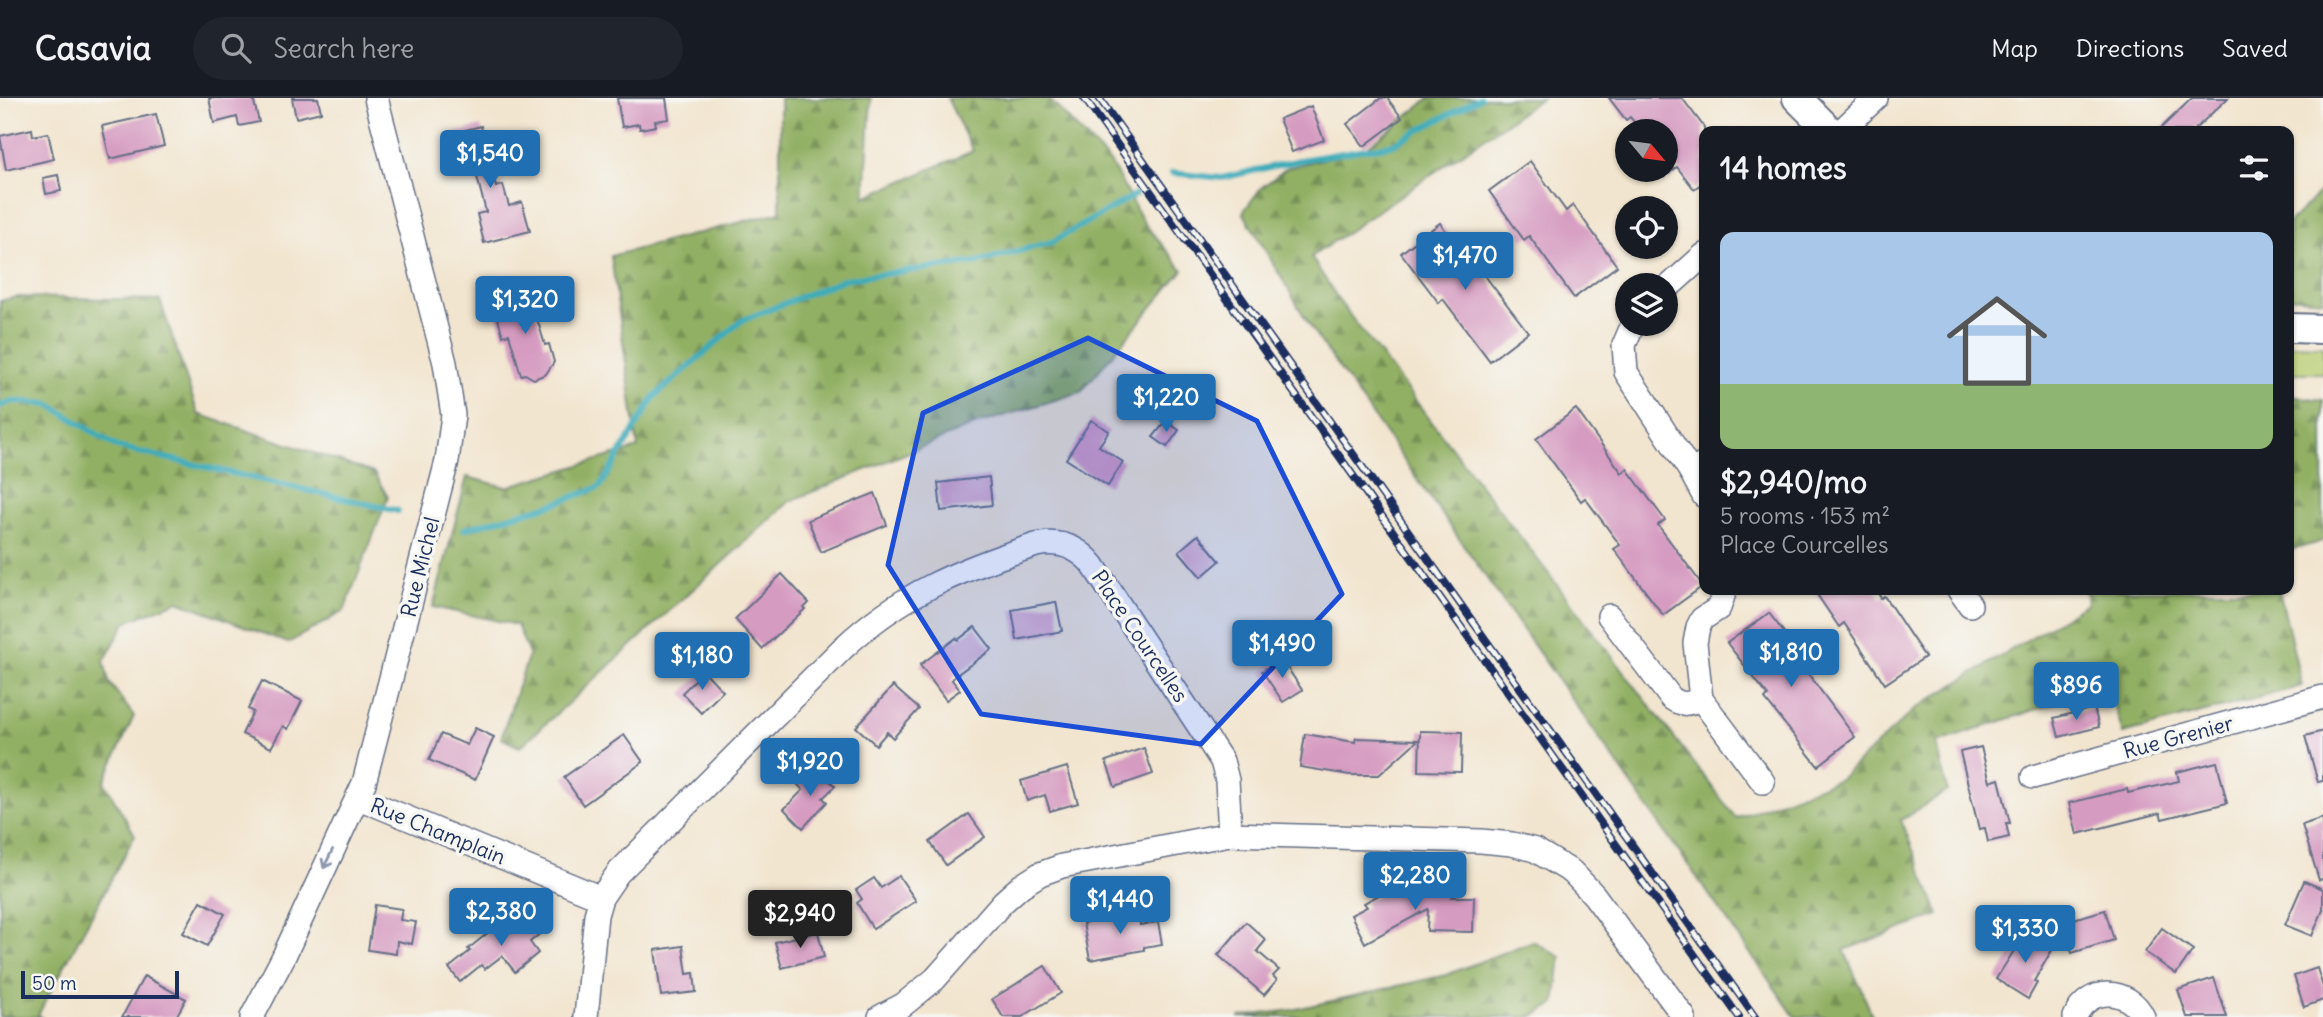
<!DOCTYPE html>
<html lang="en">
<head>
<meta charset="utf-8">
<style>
	:root { --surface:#171b24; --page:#20242c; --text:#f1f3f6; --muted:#9ea1a6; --line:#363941; --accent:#1f6fb2 }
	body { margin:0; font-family:Delius,sans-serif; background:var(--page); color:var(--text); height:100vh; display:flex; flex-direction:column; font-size:26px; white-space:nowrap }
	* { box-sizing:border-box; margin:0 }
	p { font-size:23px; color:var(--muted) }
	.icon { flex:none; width:38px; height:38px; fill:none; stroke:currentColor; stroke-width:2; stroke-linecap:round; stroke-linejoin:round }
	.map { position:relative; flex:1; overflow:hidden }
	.details { position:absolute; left:1699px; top:28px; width:595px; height:469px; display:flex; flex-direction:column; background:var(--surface); border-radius:14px; box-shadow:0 2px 5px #0004 }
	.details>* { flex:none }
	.needle { width:46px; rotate:119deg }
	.buttons { position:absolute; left:1615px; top:21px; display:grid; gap:14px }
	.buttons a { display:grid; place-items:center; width:63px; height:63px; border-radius:50%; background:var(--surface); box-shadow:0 2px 5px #0004; font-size:35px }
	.scale { position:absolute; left:21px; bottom:18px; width:158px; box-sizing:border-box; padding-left:7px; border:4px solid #1b2f5e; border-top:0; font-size:19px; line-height:24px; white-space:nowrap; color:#1b2f5e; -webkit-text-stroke:5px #f6f6f2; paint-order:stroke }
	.price { position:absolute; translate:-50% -60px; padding:0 16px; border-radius:7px; background:var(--accent); color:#fff; font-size:23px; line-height:46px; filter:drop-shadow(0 2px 4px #0008) }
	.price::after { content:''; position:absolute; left:50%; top:42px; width:21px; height:16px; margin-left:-10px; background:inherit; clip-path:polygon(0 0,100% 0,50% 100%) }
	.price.on { background:#222; color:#fff }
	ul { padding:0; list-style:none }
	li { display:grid; align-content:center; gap:14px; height:371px; padding:0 21px }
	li+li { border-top:2px solid var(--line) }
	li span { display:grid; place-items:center; height:217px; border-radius:14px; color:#555 }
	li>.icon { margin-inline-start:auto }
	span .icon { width:126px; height:126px; fill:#fffc; stroke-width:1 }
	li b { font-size:30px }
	h2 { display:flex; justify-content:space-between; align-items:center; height:84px; padding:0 21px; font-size:30px }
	header { display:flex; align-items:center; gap:42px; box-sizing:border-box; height:98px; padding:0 35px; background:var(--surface); border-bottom:2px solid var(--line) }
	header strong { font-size:33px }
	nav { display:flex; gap:38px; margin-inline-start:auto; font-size:24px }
	.search { width:490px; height:63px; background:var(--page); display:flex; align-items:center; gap:18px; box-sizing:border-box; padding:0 24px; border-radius:38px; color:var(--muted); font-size:26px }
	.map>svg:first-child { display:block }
	.grass { fill:#b8cd71; stroke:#6a7e68; stroke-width:2 }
	.forest { fill:url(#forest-firs); stroke:#567060; stroke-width:2 }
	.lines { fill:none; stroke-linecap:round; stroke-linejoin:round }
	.stream { stroke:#3dacba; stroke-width:6 }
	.building { fill:#d69bc1 }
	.minor-casing { stroke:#666f86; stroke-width:26 }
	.major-casing { stroke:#666f86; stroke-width:32 }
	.minor { stroke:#fff; stroke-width:23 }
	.major { stroke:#fff; stroke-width:28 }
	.rail-casing { stroke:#1b2f5e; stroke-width:8 }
	.rail { stroke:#f6f6f2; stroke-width:5; stroke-dasharray:16; stroke-linecap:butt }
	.oneway { stroke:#8d97ae }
	.marked { fill:#1d4ed8; fill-opacity:0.2; stroke:#1d4ed8; stroke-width:5; stroke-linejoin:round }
	.labels { text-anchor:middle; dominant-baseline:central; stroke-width:7; stroke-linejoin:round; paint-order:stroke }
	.street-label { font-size:21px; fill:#1b2f5e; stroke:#f6f6f2 }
</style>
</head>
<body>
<header>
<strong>Casavia</strong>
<div class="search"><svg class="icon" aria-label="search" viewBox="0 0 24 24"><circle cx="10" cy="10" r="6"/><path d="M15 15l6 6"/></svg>Search here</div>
<nav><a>Map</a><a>Directions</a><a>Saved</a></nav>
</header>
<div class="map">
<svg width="2323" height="919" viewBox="0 0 2323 919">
	<defs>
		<pattern id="forest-firs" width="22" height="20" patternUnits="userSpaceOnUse" patternTransform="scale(1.75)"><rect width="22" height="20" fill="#92b063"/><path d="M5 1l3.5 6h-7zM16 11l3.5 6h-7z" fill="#769055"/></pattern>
	</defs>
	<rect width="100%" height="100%" fill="#f6f6f2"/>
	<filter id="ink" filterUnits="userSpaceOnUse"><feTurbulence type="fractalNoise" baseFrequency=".0143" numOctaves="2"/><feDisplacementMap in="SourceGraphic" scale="14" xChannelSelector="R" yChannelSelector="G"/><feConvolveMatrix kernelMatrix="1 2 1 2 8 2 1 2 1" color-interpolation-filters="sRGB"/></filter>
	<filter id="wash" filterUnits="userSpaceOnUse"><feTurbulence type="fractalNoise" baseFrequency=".00686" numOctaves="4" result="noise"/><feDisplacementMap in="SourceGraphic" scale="28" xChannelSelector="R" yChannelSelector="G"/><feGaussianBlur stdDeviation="1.57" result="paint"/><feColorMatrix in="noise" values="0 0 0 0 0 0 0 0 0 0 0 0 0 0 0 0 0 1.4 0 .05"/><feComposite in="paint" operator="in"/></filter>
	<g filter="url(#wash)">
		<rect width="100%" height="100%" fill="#f2e5cf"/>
		<path class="grass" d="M 2289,247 L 2323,248 L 2323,275 L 2289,275 Z"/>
		<g class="forest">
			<path d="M 780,0 L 871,0 L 865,99 L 973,53 L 947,0 L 1048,0 L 1110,64 L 1144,125 L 1183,172 L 1081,294 L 977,326 L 790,403 L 520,649 L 501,640 L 529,556 L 517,527 L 433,509 L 467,379 L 506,389 L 638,350 L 611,158 L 780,114 Z"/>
			<path d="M 1430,0 L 1542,0 L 1311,159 L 1342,207 L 1736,720 L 1840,681 L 1915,611 L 2087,505 L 2085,492 L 2279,492 L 2302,588 L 2123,636 L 2108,587 L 1937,645 L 1947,693 L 1901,722 L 1939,817 L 1844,852 L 1873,919 L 1795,919 L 1311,230 L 1243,114 L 1261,90 L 1287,70 L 1366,50 Z"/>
			<path d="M 2323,91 L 2323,202 L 2289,199 L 2289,125 Z"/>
			<path d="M 16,199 L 160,202 L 198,316 L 374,375 L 388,399 L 344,513 L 288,545 L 178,503 L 126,524 L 104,563 L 109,584 L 134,618 L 104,684 L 135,737 L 38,917 L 41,919 L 0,919 L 0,203 Z"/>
			<path d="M 2289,298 L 2323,302 L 2323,443 L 2289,453 Z"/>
			<path d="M 1533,843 L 1561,859 L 1555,906 L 1531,919 L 1239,919 L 1292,912 L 1446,877 Z"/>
		</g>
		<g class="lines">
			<g class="stream">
				<path d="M 1172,75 L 1222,80 L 1300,62 L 1391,47 L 1480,0"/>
				<path d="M 0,308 L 12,303 L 49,306 L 117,349 L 398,413"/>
				<path d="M 464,431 L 551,407 L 600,389 L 654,299 L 741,223 L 845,181 L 978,164 L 1052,144 L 1135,97"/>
			</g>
		</g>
		<g id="blocks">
			<g class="building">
				<path d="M 209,0 L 253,0 L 259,24 L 239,28 L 237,19 L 214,25 Z"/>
				<path d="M 292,0 L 318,0 L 321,14 L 296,20 Z"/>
				<path d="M 617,0 L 666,0 L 669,21 L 655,23 L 656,28 L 640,31 L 639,26 L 622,29 Z"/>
				<path d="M 1381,0 L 1387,0 L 1402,20 L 1364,48 L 1347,26 Z"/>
				<path d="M 1609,0 L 1682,0 L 1704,29 L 1704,84 L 1694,91 L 1677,69 L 1666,78 L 1666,33 L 1642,33 L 1630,19 L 1626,22 Z"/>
				<path d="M 2192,0 L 2228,0 L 2193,33 L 2158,33 Z"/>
				<path d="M 1311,8 L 1324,42 L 1292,54 L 1279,21 Z"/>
				<path d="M 156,16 L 164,48 L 110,61 L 102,28 Z"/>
				<path d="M 481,28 L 496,89 L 503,87 L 509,108 L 522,104 L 530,133 L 484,145 L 477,116 L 486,114 L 475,71 L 465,74 L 454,35 Z"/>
				<path d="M 32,31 L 33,38 L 48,35 L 54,61 L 6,72 L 0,38 Z"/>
				<path d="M 1530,63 L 1566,113 L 1573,107 L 1617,168 L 1574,200 L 1529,138 L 1524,142 L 1489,93 Z"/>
				<path d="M 58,77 L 61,93 L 46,96 L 43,80 Z"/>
				<path d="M 1440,125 L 1479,176 L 1482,174 L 1528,234 L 1490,263 L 1443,201 L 1439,205 L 1401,155 Z"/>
				<path d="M 529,194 L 545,247 L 549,246 L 554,264 L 546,276 L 534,281 L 525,276 L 521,277 L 509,236 L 503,238 L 496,214 L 502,212 L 499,203 Z"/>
				<path d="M 1576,311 L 1622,375 L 1627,371 L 1665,422 L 1658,427 L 1703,488 L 1663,517 L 1614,451 L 1620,447 L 1585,400 L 1581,403 L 1536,341 Z"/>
				<path d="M 1091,322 L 1109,333 L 1099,348 L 1123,364 L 1108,388 L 1066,361 Z"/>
				<path d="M 1166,323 L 1179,332 L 1167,349 L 1153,339 Z"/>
				<path d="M 989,379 L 992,407 L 941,413 L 938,385 Z"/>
				<path d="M 875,395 L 887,427 L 821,454 L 808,422 Z"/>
				<path d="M 1198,437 L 1220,463 L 1201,479 L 1179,453 Z"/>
				<path d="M 782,476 L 809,505 L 804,510 L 805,511 L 762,551 L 735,521 Z"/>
				<path d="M 1814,492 L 1876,492 L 1881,500 L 1884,498 L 1925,559 L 1885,586 L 1844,525 L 1839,529 Z"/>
				<path d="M 1056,504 L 1062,533 L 1017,542 L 1012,512 Z"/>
				<path d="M 1769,515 L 1812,571 L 1807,574 L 1855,639 L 1818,668 L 1765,601 L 1768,598 L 1727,545 Z"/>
				<path d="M 975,529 L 992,551 L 955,578 L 952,582 L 960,592 L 946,602 L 920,567 L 956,540 L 958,542 Z"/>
				<path d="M 1281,560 L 1302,592 L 1283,604 L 1262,573 Z"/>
				<path d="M 704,573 L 723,593 L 701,615 L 682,595 Z"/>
				<path d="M 262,583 L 302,603 L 288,631 L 283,628 L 271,650 L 242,636 L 253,614 L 248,611 Z"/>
				<path d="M 893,588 L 919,611 L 893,640 L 887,634 L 876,647 L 856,629 Z"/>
				<path d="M 2094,610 L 2099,629 L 2059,639 L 2054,620 Z"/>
				<path d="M 475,630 L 494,639 L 475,682 L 429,662 L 441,636 L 467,647 Z"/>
				<path d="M 1420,633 L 1462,634 L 1461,674 L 1419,673 Z"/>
				<path d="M 2323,633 L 2323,683 L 2318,684 L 2305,638 Z"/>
				<path d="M 1305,636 L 1355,644 L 1356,640 L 1418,642 L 1379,677 L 1350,677 L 1300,669 Z"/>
				<path d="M 624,637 L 643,664 L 583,707 L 564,679 Z"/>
				<path d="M 1981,649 L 1990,684 L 1999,681 L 2010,725 L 2006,725 L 2009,739 L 1988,744 L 1985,730 L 1979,731 L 1960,654 Z"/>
				<path d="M 1144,650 L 1153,676 L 1115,689 L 1106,663 Z"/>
				<path d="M 2217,664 L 2227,705 L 2162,721 L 2160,715 L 2077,736 L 2069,705 L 2127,691 L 2128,695 L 2179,683 L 2177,674 Z"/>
				<path d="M 816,669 L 835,688 L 823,700 L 827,704 L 803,730 L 784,711 L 803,692 L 798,687 Z"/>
				<path d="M 1067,669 L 1078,705 L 1050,713 L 1045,697 L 1027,703 L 1021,683 Z"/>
				<path d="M 969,716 L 985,739 L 946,767 L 930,744 Z"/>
				<path d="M 2323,720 L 2323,781 L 2319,782 L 2302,727 Z"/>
				<path d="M 899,778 L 916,803 L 873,831 L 857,805 L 862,801 L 856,792 L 874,780 L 881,790 Z"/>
				<path d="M 2304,783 L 2323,791 L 2323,812 L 2312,838 L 2285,827 Z"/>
				<path d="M 1397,787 L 1401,793 L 1458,795 L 1452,799 L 1474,799 L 1473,834 L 1427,833 L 1428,811 L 1365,845 L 1351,817 L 1367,809 L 1364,805 Z"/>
				<path d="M 201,803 L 225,816 L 207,848 L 183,835 Z"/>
				<path d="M 375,807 L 402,811 L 400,822 L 416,824 L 412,846 L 397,843 L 396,856 L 368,852 Z"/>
				<path d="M 2105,812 L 2114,842 L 2072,855 L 2063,824 Z"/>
				<path d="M 527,814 L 542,834 L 530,844 L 538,855 L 515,874 L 502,858 L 485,871 L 481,867 L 460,884 L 449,870 L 470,853 L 468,851 L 499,826 L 503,830 L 512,822 L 514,825 Z"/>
				<path d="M 1138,815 L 1140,827 L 1158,824 L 1162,846 L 1144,849 L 1144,852 L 1090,862 L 1083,825 Z"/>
				<path d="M 1246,824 L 1266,842 L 1257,853 L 1279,872 L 1273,878 L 1277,882 L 1264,897 L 1218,857 Z"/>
				<path d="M 2162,830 L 2193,852 L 2176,876 L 2145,854 Z"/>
				<path d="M 818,834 L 824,859 L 782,870 L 775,844 Z"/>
				<path d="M 2026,834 L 2053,850 L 2034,883 L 2037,885 L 2028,901 L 1996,881 Z"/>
				<path d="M 683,848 L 687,876 L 694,875 L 696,894 L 661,898 L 655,852 Z"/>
				<path d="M 1045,868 L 1061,895 L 1022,919 L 1003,919 L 992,901 Z"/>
				<path d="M 2317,870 L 2323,889 L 2323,902 L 2304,909 L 2294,878 Z"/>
				<path d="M 144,878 L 186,901 L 176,919 L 122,919 Z"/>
				<path d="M 2214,880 L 2227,919 L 2187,919 L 2178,892 Z"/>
			</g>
		</g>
	</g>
	<g filter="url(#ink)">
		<use href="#blocks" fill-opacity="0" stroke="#666f86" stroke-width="2"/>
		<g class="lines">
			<defs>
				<g id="minor">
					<path d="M 1841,33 L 1876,0"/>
					<path d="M 1666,191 L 1704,157"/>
					<path d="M 1633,226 L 1624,247 L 1626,274 L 1691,374"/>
					<path d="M 1704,366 L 1691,374 L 1704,398"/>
					<path d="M 1725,492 L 1719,510 L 1702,521 L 1698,529 L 1695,545 L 1701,601 L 1763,684"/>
					<path d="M 1959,492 L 1970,507"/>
					<path d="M 1609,518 L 1671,600 C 1682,608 1689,606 1701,601"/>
					<path d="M 2033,679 L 2323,599"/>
					<path d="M 359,700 L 601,800"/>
					<path d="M 252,919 L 283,860 L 364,685 L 447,363 L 453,317 L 445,265 L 376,0"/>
					<path d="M 586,919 L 596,817 L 601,800 L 618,775 L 842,551 C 900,496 961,471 1036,447 C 1059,442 1078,449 1093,467 L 1222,663 L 1227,682 L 1230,736"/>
					<path d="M 880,919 L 903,907 L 935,881 L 1003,804 L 1021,788 L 1040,776 L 1062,768 L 1230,736 L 1481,743 L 1512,746 L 1535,752 L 1572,774 L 1594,797 L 1684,919"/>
					<path d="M 2075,919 C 2088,888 2129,889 2143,919"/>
				</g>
				<g id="major">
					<path d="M 1797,0 L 1830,33"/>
					<path d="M 2289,230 L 2323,231"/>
				</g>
			</defs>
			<use href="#minor" class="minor-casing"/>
			<use href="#major" class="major-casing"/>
			<use href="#minor" class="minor"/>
			<use href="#major" class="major"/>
			<defs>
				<g id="rail">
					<path d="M 1084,0 L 1739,919"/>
					<path d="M 1099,0 L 1755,919"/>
				</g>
			</defs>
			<use href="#rail" class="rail-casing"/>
			<use href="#rail" class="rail"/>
		</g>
		<defs><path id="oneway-shaft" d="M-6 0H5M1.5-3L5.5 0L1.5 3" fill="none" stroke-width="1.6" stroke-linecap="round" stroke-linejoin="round" transform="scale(1.75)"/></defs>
		<use class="oneway" href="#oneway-shaft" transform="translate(328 761) rotate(116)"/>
	</g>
	<path class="marked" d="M 1088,240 L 1257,323 L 1342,496 L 1201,646 L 981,616 L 888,467 L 923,315 Z"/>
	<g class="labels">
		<g class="street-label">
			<text transform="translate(420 469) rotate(-76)">Rue Michel</text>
			<text transform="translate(1140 538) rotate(56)">Place Courcelles</text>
			<text transform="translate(2178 639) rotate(-15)">Rue Grenier</text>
			<text transform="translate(438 733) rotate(22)">Rue Champlain</text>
		</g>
	</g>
</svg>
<div class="buttons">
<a><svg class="needle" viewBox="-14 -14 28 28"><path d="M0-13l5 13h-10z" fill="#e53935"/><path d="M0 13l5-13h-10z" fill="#9ea1a6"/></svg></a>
<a><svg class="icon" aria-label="locate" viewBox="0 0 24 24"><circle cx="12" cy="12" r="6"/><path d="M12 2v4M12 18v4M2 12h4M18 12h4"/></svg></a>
<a><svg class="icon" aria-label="layers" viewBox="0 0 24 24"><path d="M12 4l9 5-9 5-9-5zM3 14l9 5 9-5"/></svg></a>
</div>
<div class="scale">50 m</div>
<b class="price" style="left:490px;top:92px">$1,540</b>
<b class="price" style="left:1465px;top:194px">$1,470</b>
<b class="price" style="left:525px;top:238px">$1,320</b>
<b class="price" style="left:1166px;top:336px">$1,220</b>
<b class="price" style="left:1282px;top:582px">$1,490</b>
<b class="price" style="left:1791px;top:591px">$1,810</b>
<b class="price" style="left:702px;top:594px">$1,180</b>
<b class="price" style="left:2076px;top:624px">$896</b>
<b class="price" style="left:810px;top:700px">$1,920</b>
<b class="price" style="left:1415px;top:814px">$2,280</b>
<b class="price" style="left:1120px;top:838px">$1,440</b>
<b class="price" style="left:501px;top:850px">$2,380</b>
<b class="price on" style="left:800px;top:852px">$2,940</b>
<b class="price" style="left:2025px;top:867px">$1,330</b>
<section class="details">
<h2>14 homes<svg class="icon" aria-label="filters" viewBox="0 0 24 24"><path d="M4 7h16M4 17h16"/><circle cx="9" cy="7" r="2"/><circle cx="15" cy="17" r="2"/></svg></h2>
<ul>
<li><span style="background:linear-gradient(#a9c7e8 70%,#8fb573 0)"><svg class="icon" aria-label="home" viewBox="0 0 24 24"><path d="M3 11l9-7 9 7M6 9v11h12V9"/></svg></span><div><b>$2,940/mo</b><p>5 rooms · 153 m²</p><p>Place Courcelles</p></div></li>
</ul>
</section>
</div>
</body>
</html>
